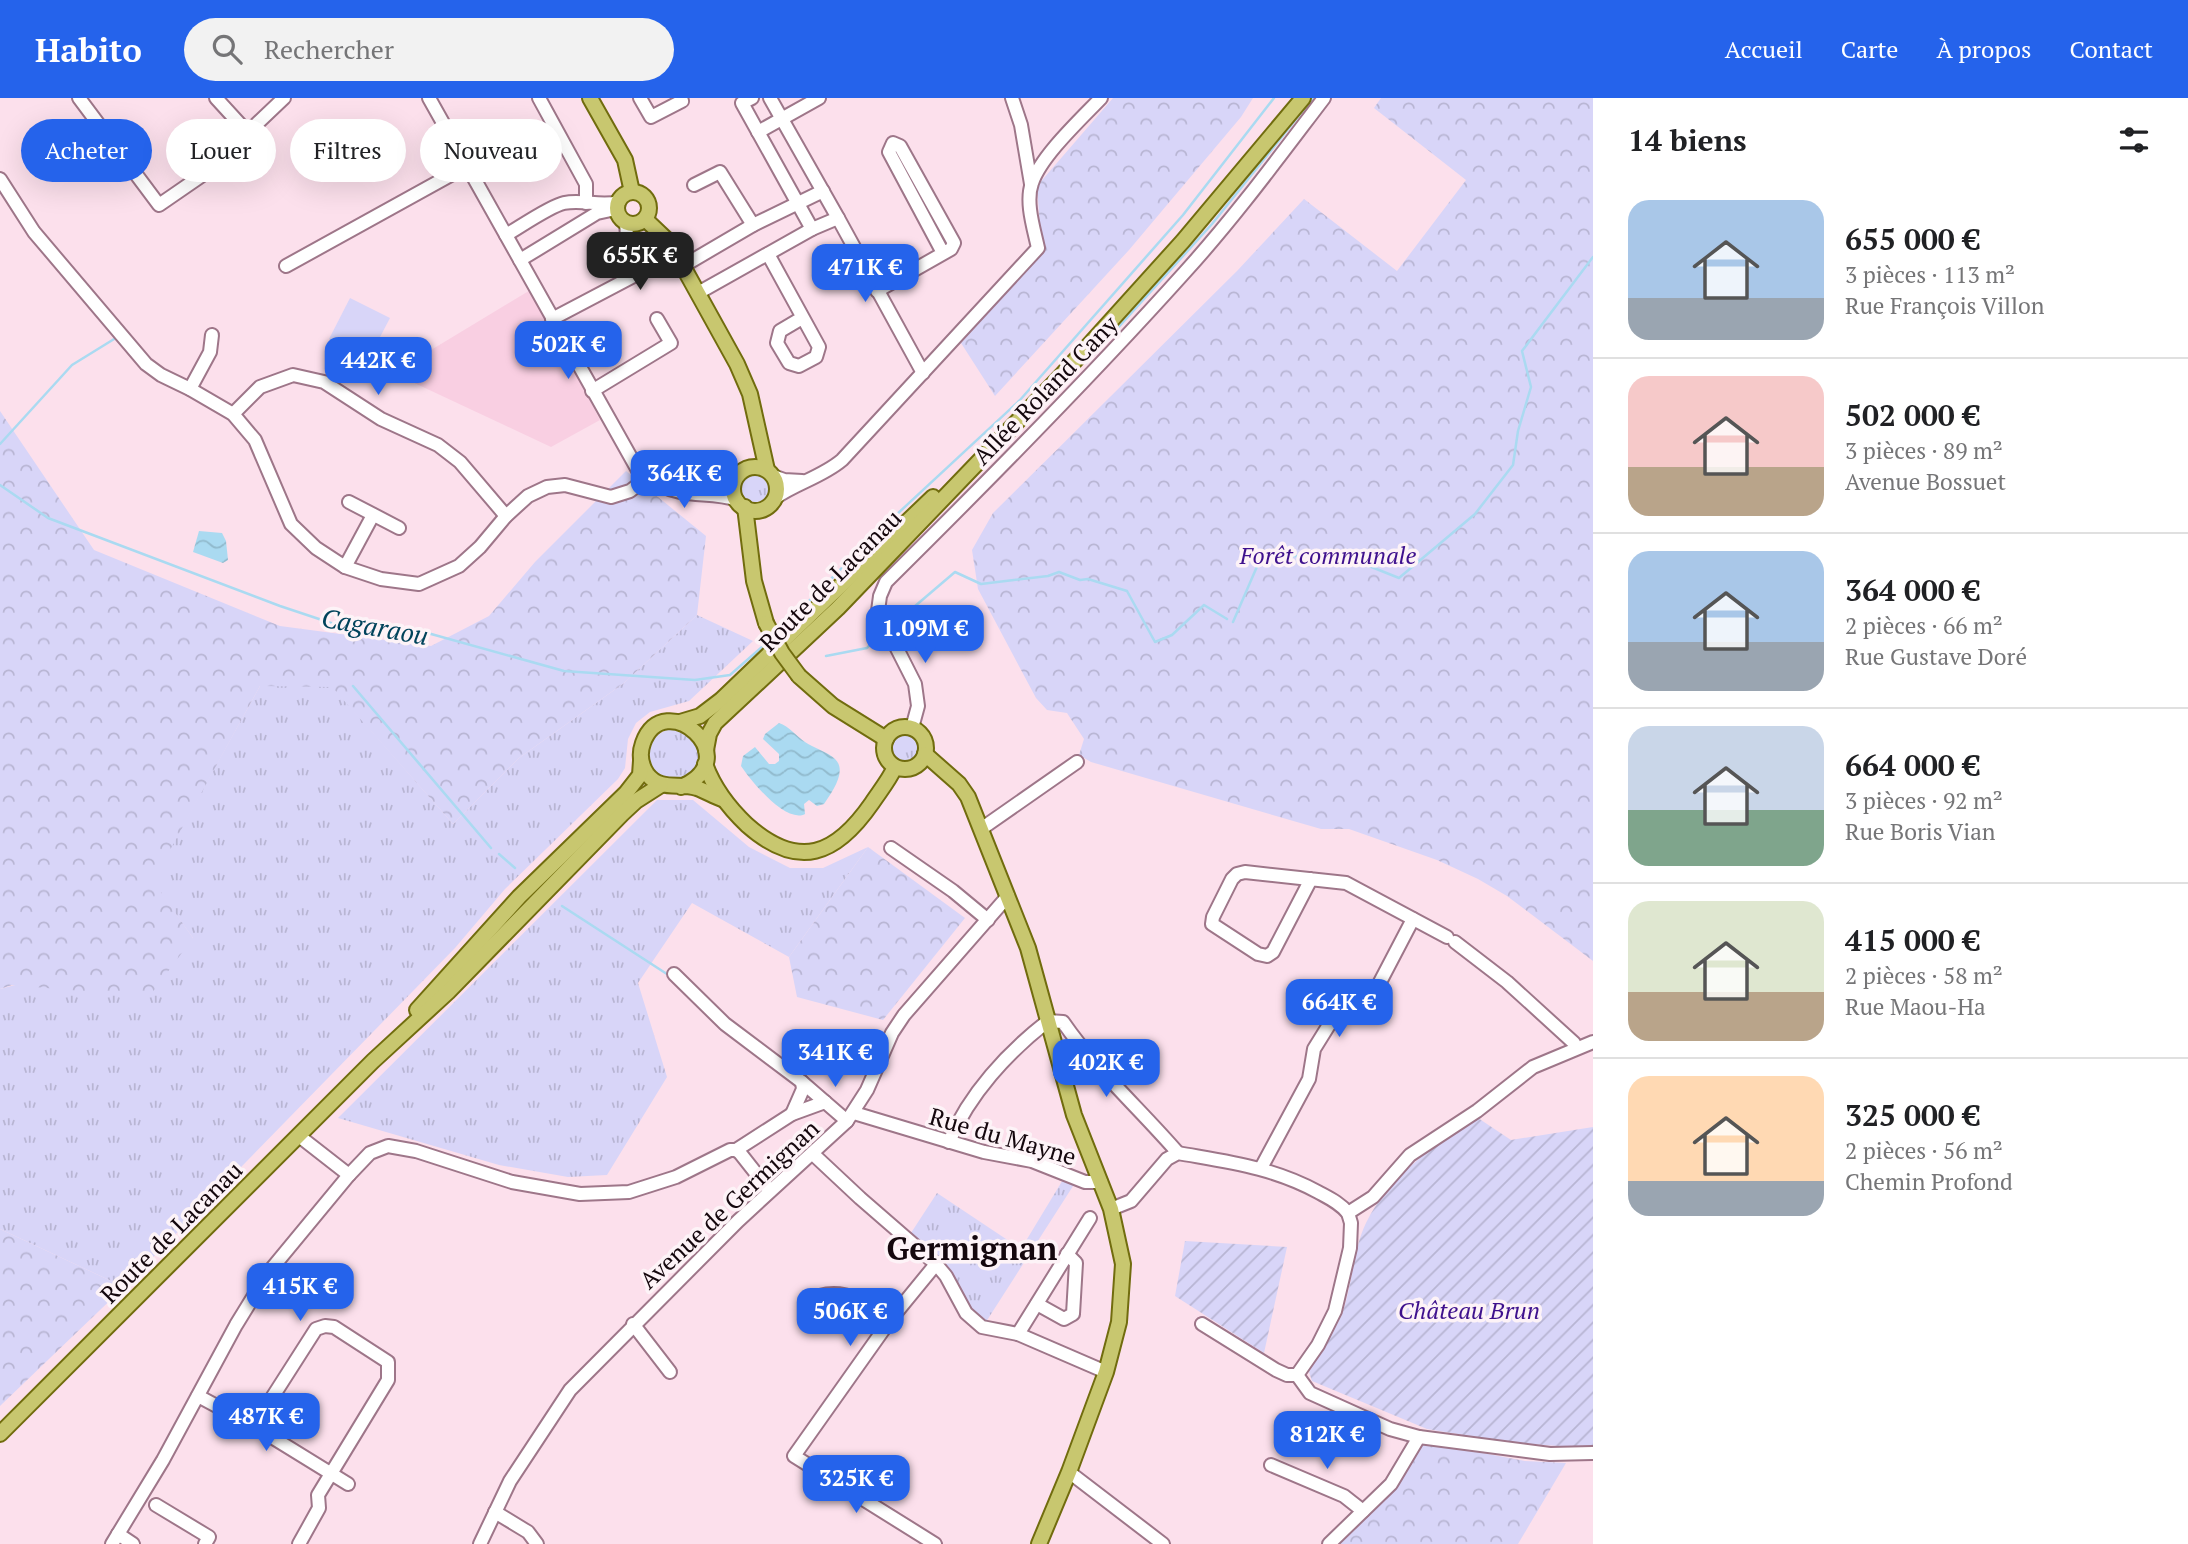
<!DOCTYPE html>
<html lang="fr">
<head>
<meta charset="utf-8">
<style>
	:root { --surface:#fff; --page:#f2f2f2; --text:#202124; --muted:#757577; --line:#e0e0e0; --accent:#2563eb }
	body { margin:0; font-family:"PT Serif",serif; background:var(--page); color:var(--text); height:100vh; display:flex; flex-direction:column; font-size:26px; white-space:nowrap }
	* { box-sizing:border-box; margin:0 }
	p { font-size:23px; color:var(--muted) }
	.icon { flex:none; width:38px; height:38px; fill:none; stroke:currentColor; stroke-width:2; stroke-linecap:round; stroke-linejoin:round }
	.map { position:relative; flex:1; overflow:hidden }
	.drawer { display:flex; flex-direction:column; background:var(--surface); width:595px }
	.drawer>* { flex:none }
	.top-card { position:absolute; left:21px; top:21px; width:665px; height:63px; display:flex; gap:14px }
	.price { position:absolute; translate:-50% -60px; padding:0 16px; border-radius:14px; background:var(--accent); color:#fff; font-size:23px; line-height:46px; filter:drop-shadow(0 2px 4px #0008) }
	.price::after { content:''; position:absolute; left:50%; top:42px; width:21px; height:16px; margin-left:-10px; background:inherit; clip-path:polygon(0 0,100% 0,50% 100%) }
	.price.current { background:#222; color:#fff }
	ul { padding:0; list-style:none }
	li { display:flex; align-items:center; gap:21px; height:175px; padding:0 35px }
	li+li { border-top:2px solid var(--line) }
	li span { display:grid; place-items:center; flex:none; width:196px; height:140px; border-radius:21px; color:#555 }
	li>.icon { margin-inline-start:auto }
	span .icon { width:84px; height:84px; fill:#fffc; stroke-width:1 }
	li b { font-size:30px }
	h2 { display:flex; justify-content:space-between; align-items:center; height:84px; padding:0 35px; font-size:30px }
	.chip { padding:0 24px; border-radius:32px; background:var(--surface); box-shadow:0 7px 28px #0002; font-size:24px; line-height:63px }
	.chip.current { background:var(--accent); color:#fff }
	header { display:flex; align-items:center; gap:42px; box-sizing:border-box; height:98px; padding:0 35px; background:var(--accent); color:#fff }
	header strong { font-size:33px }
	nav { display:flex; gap:38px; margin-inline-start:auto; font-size:24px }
	.search { width:490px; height:63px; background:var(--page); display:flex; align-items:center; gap:18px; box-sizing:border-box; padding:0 24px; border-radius:38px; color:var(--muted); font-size:26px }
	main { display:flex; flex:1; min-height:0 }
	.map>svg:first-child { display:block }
	.built { fill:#f9cfe2 }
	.grass { fill:url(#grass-tufts) }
	.forest { fill:url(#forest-crowns) }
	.garden { fill:url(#garden-furrows) }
	.pitch { fill:#d8d5f8 }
	.water { fill:url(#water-waves) }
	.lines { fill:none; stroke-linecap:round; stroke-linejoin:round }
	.stream { stroke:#aadaf1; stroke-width:2.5 }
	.minor-casing { stroke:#9e7689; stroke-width:16 }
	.major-casing { stroke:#716c0e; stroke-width:18 }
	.minor { stroke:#fff; stroke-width:12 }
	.major { stroke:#c8c76f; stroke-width:14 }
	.major-bridge-casing { stroke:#716c0e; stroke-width:18; stroke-linecap:butt }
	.major-bridge { stroke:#c8c76f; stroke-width:14 }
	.labels { text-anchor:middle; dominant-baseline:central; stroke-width:7; stroke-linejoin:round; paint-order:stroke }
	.street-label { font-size:24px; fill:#14070d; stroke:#fdf3f7 }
	.park-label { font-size:24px; font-style:italic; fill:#3e118d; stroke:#fdf3f7 }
	.water-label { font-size:26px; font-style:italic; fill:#00435b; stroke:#fdf3f7 }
	.district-label { font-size:32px; font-weight:bold; fill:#14070d; stroke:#fdf3f7 }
</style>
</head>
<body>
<header>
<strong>Habito</strong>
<div class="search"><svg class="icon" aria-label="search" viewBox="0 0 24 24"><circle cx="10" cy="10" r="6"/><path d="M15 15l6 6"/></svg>Rechercher</div>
<nav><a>Accueil</a><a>Carte</a><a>À propos</a><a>Contact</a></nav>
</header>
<main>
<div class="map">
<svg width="1593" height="1446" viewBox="0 0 1593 1446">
	<defs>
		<pattern id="grass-tufts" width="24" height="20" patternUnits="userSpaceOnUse" patternTransform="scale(1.75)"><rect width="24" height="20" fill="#d8d5f8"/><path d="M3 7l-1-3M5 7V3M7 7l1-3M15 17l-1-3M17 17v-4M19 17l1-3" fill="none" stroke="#b8b5d3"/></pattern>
		<pattern id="forest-crowns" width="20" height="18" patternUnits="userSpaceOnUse" patternTransform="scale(1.75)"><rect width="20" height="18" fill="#d8d5f8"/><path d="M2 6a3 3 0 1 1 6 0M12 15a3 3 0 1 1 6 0" fill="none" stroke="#b8b5d3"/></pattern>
		<pattern id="garden-furrows" width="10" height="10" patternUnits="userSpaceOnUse" patternTransform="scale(1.75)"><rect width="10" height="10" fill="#d8d5f8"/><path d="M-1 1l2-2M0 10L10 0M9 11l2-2" fill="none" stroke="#b8b5d3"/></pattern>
		<pattern id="water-waves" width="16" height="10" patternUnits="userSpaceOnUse" patternTransform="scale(1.75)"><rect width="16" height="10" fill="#aadaf1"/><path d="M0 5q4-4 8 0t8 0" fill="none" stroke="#91bacd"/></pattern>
	</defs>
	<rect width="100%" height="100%" fill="#fce0ec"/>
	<path class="built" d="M 532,191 L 600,322 L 551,349 L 393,275 Z"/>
	<g class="grass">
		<circle cx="755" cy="390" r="14"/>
		<path d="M 697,517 L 753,543 L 689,603 L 650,614 L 636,625 L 628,641 L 625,670 L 618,681 L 505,791 L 455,850 L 124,1189 L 0,1131 L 0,891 L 193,840 L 152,783 L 260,588 L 332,588 L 453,726 L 519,660 L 624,585 Z"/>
		<circle cx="674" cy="656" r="25"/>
		<circle cx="906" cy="651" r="14"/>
		<path d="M 657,702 L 693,702 L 749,749 L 790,770 L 823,770 L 868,749 L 789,859 L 692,805 L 638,885 L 667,979 L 607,1077 L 568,1079 L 499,1067 L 338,1020 Z"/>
		<path d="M 1064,1080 L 1075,1085 L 984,1227 L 909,1138 L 937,1095 L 1021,1151 Z"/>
	</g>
	<g class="forest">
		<path d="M 1113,0 L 1253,0 L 1241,19 L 1129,152 L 995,298 L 961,245 L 1042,155 L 1037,88 Z"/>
		<path d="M 1381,0 L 1593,0 L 1593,863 L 1507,798 L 1478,781 L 1437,762 L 1349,731 L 1321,731 L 1091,664 L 1079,657 L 1084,641 L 1067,615 L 1047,612 L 1036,600 L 978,491 L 972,452 L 993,415 L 1237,173 L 1304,101 L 1397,173 L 1466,82 L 1374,10 Z"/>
		<path d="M 0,313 L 94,452 L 280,528 L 431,548 L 489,518 L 535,464 L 626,373 L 706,438 L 697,517 L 624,585 L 519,660 L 453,726 L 332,589 L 260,588 L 153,783 L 193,840 L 149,899 L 12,887 L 0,891 Z"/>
		<path d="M 868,749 L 965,820 L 883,922 L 797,899 L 789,859 Z"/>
		<path d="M 0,1131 L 124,1189 L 0,1308 Z"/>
		<path d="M 1420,1343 L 1525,1363 L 1566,1365 L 1518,1446 L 1335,1446 Z"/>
	</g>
	<g class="garden">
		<path d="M 1478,1020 L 1511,1042 L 1593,1029 L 1593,1349 L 1575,1349 L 1513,1345 L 1427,1331 L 1312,1283 L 1309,1274 C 1319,1256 1333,1237 1341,1218 C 1353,1188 1352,1154 1366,1125 C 1389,1078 1435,1046 1478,1020 Z"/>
		<path d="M 1185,1143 L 1287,1149 L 1264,1255 L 1175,1198 Z"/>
	</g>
	<path class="pitch" d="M 350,200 L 390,220 L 369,260 L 329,241 Z"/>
	<g class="water">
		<path d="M 199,433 L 222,435 L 226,443 L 228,462 L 223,465 L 193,454 Z"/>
		<path d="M 779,625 C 789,628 797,639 805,644 C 814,650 828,654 835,661 C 848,673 831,695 824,706 L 817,708 L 809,702 L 804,706 L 805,716 C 786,726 751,683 741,668 L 743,658 L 755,649 L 769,666 L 775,666 L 779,663 L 779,656 L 763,641 L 765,636 Z"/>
	</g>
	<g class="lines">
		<g class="stream">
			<path d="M 1086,265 L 1212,126 L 1313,0"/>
			<path d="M 0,346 L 72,267 L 119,238"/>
			<path d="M 0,387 L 48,420 L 280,508 L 334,526 L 405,536 L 424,534 L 564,573 L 695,582 L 730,577 L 770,542"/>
			<path d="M 1233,524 L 1262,457 L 1349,460 L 1399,480 L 1475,416 L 1513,367 L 1518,333 L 1531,289 L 1522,253 L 1593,159"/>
			<path d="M 894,526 L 955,474 L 981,486 L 1048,478 L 1059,474 L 1080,482 L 1088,481 L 1127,493 L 1155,544 L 1172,537 L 1204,507 L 1227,521"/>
			<path d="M 777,535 L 881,431 L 1020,302 L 1183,117 L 1274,0"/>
			<path d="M 826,558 L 867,550 L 875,541"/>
			<path d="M 353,588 L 491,750"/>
			<path d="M 499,756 L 515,770"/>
			<path d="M 562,808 L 670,878"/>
		</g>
		<defs>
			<g id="minor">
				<path d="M 79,0 L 159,107 L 204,76 L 284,0"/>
				<path d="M 216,0 L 248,35"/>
				<path d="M 429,0 L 639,374 C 651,383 666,391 680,394 C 699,398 717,395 737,402"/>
				<path d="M 539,0 L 586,86 L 586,105"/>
				<path d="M 640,0 L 651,19 L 682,3 L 681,0"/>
				<path d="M 752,0 L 742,5 L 812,131 L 838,120 L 770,0"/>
				<path d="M 1012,0 L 1021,27 L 1031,86"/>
				<path d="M 758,34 L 819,0"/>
				<path d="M 0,81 L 34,134 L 146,266 L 161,277 L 190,291 L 233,316 L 255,342 L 291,426 L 316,450 L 345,469 L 381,481 L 419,486 L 459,468 L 480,449 L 506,418 L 528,398 L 547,389 L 565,387 L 611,399 L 630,393 L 647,380"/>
				<path d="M 694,87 L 720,74 L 753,127"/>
				<path d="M 838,120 L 923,275"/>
				<path d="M 506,137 C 520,129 550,108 564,105 C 583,101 600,109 619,104"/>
				<path d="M 768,156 L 819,249 L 816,259 L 799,268 L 789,265 L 777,245 L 780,233 L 802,220"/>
				<path d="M 520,162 L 597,115 L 611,112"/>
				<path d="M 286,168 L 467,68"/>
				<path d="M 683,168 L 753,127 L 823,93"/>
				<path d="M 877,193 L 951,151 L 954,145 L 900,48 L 893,45 L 889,54 L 943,155"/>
				<path d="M 698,195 L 812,131"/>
				<path d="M 552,221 L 647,171 L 627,139 L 626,124"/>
				<path d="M 190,291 L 210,254 L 212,237"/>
				<path d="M 592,293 L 671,245 L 657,221"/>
				<path d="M 233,316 L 260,289 L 293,277 L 324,284 L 381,321 L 438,347 L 460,364 L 506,418"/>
				<path d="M 773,378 L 784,382 L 802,383"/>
				<path d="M 775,400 C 796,385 822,379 842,362 L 1038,150 C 1034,131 1025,104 1032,85 C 1041,58 1081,21 1101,0"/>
				<path d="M 349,404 L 399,430"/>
				<path d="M 345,469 L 373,417"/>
				<path d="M 912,630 L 918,608 L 915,586 L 878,513 L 880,498 L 886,484 C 988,383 1089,281 1185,174 C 1235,119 1279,59 1324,0"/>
				<path d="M 981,731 L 1077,664"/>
				<path d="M 891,750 L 953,793 L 988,822"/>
				<path d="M 1311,781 L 1273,854 L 1267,858 L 1258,856 L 1212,826 L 1213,819 L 1232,781 L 1237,776 L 1245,774 L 1346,785 L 1447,839"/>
				<path d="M 1455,844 L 1507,884 L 1574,945 L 1575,950"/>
				<path d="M 674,876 L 725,926 L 802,984 L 847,1023"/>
				<path d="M 854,1015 L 984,1054 L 1032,1063 L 1085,1084 L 1101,1084"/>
				<path d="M 792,1016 L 803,991 L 802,984"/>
				<path d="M 299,1038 L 349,1077"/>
				<path d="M 949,1044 C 969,996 1008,954 1048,923 L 1063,924 C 1096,972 1140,1011 1178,1055"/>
				<path d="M 736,1052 L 740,1055 L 770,1093"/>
				<path d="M 813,1056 L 860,1100 L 936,1166 L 946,1178 L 966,1215 L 982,1229 L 1018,1236 L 1106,1274"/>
				<path d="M 1261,1070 L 1309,981 L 1314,951 L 1332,922 L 1338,917 L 1359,915 L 1367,909 L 1413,821"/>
				<path d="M 1111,1111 L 1131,1103 L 1167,1061 L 1178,1055 C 1228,1064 1272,1069 1318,1094 C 1329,1100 1340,1105 1348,1115 L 1373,1099 L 1410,1057 L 1477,1013 L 1533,969 L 1593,944"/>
				<path d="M 1348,1115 L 1351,1125 L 1350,1150 L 1335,1213 L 1318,1247 L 1297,1277 L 1310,1295 L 1390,1331 L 1419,1339 L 1550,1356 L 1593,1355"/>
				<path d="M 820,1198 C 846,1190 871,1207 891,1221"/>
				<path d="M 1037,1206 L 1064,1221 L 1073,1216 L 1076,1165 L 1067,1156"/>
				<path d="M 633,1226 L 670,1274"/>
				<path d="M 1202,1226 L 1276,1272 L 1287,1277 L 1297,1277"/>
				<path d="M 1018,1236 L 1090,1120"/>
				<path d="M 198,1298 L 254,1328 L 348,1386"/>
				<path d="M 254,1328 L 316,1231 L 325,1228 L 334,1229 L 388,1264 L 388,1282 L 318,1397 L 319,1410 L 299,1446"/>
				<path d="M 1271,1367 L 1344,1398 L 1363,1413"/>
				<path d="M 1069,1374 L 1163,1446"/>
				<path d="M 156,1407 L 209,1439 L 205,1446"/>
				<path d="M 495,1414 L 528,1434 L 537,1446"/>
				<path d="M 118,1436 L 133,1446"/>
				<path d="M 112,1446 L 163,1362 L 236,1227 L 268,1175 L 349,1077 L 370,1055 L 388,1048 L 416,1053 L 512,1084 L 580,1096 L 629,1094 L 676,1079 L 730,1052 L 736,1052 L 792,1016 L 825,1004"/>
				<path d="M 480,1446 L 510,1383 L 570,1292 L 738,1123 L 847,1023 L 867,992 L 892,935 L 904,917 L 1008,798"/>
				<path d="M 935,1446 L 794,1358 L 891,1221 L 936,1166"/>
				<path d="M 1329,1446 L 1391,1386 L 1419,1339"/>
			</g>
			<g id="major">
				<path d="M 590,0 L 625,62 L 632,94"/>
				<circle cx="633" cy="110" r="16"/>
				<path d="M 645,121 L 665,140 L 675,154 L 737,266 L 750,296 L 767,372"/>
				<circle cx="755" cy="391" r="22"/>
				<path d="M 745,409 L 754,483 L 766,525"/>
				<path d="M 799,578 L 833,608 L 886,641"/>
				<path d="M 680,624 L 700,618 L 721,602 L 933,399"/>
				<circle cx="905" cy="650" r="21"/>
				<path d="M 706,652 L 709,636 L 715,625 L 838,510 L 1061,278 L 1183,143 L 1303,0"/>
				<path d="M 925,656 L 959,686 L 968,699 L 1028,850 L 1074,1017 L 1111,1111 L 1123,1166 L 1119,1224 L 1106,1274 L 1069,1374 L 1039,1446"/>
				<path d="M 705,666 C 714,691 728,709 747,727 C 799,773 836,757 872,705 C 880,693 889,682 895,669"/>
				<path d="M 681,689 C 749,660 664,587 643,645 C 639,656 641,667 647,676 C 661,694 679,684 697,690 C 705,693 714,698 722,701"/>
				<path d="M 417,912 L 519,799 L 626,695 L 640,677 L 641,663"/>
				<path d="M 0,1336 L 373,963 L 448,894 L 622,716 L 636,703 L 661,687"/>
			</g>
		</defs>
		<use href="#minor" class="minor-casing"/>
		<use href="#major" class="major-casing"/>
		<use href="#minor" class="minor"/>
		<use href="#major" class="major"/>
		<defs>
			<path id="major-bridge" d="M 766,525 L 782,555 L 799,578"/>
		</defs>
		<use href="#major-bridge" class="major-bridge-casing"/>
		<use href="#major-bridge" class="major-bridge"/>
	</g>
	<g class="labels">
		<g class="street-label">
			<text transform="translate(1045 292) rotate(-46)">Allée Roland Cany</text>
			<text transform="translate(830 482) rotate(-45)">Route de Lacanau</text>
			<text transform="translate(1003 1038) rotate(16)">Rue du Mayne</text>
			<text transform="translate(729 1106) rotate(-43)">Avenue de Germignan</text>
			<text transform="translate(171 1134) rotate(-45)">Route de Lacanau</text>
		</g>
		<g class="park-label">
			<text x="1328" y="457">Forêt communale</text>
			<text x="1469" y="1212">Château Brun</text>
		</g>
		<g class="water-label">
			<text transform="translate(375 528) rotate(10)">Cagaraou</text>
		</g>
		<g class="district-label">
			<text x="972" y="1150">Germignan</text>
		</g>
	</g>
</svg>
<b class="price current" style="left:640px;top:194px">655K €</b>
<b class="price" style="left:865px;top:206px">471K €</b>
<b class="price" style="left:568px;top:283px">502K €</b>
<b class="price" style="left:378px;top:299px">442K €</b>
<b class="price" style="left:684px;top:412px">364K €</b>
<b class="price" style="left:925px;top:567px">1.09M €</b>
<b class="price" style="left:1339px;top:941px">664K €</b>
<b class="price" style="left:835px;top:991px">341K €</b>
<b class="price" style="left:1106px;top:1001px">402K €</b>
<b class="price" style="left:300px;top:1225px">415K €</b>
<b class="price" style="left:850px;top:1250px">506K €</b>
<b class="price" style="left:266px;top:1355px">487K €</b>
<b class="price" style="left:1327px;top:1373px">812K €</b>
<b class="price" style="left:856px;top:1417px">325K €</b>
<div class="top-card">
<a class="chip current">Acheter</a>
<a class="chip">Louer</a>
<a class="chip">Filtres</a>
<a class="chip">Nouveau</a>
</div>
</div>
<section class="drawer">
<h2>14 biens<svg class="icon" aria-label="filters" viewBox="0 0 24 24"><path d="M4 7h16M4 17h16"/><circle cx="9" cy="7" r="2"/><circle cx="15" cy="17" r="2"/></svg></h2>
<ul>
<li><span style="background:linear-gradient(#a9c7e8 70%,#9aa5b1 0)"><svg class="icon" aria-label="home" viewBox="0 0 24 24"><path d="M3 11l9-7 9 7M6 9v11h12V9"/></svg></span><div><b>655 000 €</b><p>3 pièces · 113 m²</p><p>Rue François Villon</p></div></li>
<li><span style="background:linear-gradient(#f6c9c9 65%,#b9a48a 0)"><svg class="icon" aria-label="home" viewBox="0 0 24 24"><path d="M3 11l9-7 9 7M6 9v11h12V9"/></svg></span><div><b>502 000 €</b><p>3 pièces · 89 m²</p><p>Avenue Bossuet</p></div></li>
<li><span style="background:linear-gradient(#a9c7e8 65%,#9aa5b1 0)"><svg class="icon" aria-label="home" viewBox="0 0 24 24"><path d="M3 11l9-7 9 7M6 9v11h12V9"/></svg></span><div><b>364 000 €</b><p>2 pièces · 66 m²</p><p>Rue Gustave Doré</p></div></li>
<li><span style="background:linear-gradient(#c9d6e8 60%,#7fa58c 0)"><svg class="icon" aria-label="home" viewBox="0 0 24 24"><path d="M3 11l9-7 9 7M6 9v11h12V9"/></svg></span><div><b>664 000 €</b><p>3 pièces · 92 m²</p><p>Rue Boris Vian</p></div></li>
<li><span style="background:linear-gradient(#dfe7d0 65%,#b9a48a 0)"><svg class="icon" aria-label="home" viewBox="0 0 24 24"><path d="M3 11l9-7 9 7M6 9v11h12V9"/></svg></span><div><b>415 000 €</b><p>2 pièces · 58 m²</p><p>Rue Maou-Ha</p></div></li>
<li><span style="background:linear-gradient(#ffd9b3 75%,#9aa5b1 0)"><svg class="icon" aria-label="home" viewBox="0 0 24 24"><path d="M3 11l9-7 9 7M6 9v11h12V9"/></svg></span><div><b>325 000 €</b><p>2 pièces · 56 m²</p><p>Chemin Profond</p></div></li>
</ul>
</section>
</main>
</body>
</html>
